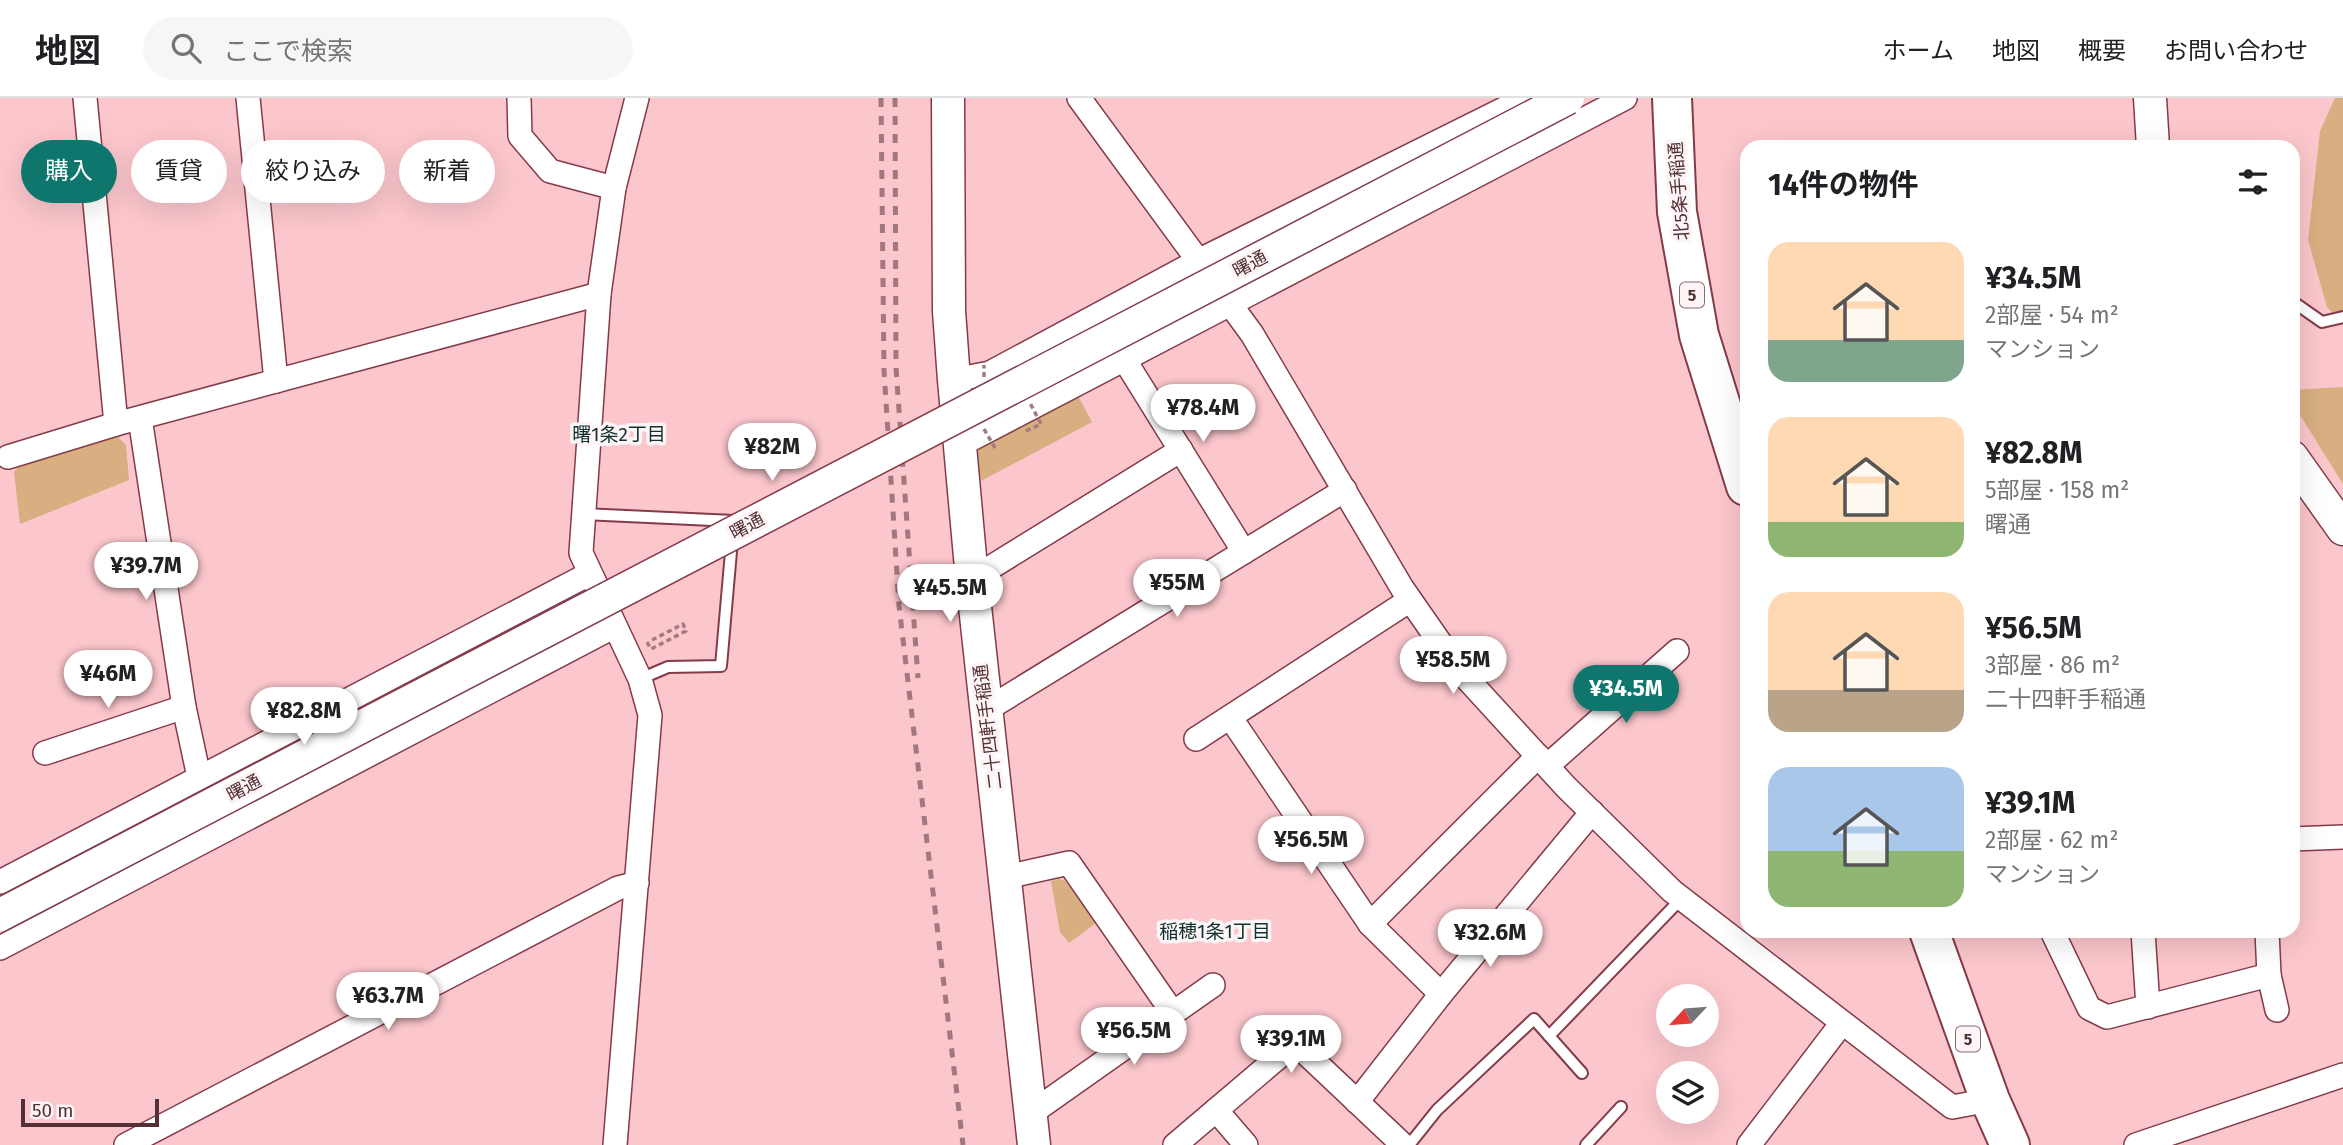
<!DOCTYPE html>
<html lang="ja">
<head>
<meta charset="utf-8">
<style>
	:root { --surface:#fff; --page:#f6f6f6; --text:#202124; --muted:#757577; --line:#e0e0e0; --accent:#0f766e }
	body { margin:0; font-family:"Fira Sans","Noto Sans JP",sans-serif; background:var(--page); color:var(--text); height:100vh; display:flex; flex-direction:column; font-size:26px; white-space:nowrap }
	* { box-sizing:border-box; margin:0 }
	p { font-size:23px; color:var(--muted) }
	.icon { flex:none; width:38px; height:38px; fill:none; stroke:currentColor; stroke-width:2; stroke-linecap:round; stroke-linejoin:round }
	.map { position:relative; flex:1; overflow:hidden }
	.details { position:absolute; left:1740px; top:42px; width:560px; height:798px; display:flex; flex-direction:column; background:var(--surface); border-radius:21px; box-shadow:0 7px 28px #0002 }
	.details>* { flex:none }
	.hud { position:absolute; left:21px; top:42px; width:665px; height:63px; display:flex; gap:14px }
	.needle { width:46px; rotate:244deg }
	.controls { position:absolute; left:1656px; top:886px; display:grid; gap:14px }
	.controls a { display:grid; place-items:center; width:63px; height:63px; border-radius:50%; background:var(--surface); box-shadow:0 7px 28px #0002; font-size:35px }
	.scale { position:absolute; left:21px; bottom:18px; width:138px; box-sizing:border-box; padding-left:7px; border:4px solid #523035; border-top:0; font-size:19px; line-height:24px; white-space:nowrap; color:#523035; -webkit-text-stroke:5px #fdf4f5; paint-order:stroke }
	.price { position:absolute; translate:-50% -60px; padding:0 16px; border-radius:24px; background:#fff; color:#222; font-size:23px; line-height:46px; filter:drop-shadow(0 2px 4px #0008) }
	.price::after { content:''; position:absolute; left:50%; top:42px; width:21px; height:16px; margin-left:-10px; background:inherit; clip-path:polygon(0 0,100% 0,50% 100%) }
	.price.selected { background:var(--accent); color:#fff }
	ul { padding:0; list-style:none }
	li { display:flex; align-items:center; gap:21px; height:175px; padding:0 28px }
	li span { display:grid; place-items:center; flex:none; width:196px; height:140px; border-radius:21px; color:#555 }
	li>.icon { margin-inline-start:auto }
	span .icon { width:84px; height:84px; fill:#fffc; stroke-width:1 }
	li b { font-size:30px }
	h2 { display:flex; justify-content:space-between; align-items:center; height:84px; padding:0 28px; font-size:30px }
	.chip { padding:0 24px; border-radius:32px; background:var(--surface); box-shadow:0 7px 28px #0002; font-size:24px; line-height:63px }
	.chip.selected { background:var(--accent); color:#fff }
	header { display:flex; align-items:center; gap:42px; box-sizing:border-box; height:98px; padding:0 35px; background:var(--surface); border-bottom:2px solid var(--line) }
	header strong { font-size:33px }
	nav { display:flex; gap:38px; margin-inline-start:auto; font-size:24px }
	.search { width:490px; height:63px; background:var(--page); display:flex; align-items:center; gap:18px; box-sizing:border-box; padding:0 24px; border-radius:38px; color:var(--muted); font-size:26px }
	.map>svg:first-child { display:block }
	.green { fill:#d7af80 }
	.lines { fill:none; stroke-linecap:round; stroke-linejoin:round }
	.lane-casing { stroke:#843b49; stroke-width:14 }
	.street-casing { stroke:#843b49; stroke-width:26 }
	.secondary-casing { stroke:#843b49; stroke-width:35 }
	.highway-casing { stroke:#843b49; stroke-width:42 }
	.path { stroke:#a67b80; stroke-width:3.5; stroke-dasharray:5 3.5; stroke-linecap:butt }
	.lane { stroke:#fff; stroke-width:10 }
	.street { stroke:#fff; stroke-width:23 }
	.secondary { stroke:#fff; stroke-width:32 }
	.highway { stroke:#fff; stroke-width:38 }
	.rail { stroke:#a2777d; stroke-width:5; stroke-dasharray:9 9; stroke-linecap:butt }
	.secondary-bridge-casing { stroke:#843b49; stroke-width:35; stroke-linecap:butt }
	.path-bridge { stroke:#a67b80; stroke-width:3.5; stroke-dasharray:5 3.5; stroke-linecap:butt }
	.secondary-bridge { stroke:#fff; stroke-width:32 }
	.labels { text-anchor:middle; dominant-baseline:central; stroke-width:7; stroke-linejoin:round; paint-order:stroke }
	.shield { fill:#fdf4f5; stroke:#856b6f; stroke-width:2 }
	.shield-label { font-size:16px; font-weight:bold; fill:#523035 }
	.street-label { font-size:18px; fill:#523035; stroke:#fdf4f5 }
	.neighbourhood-label { font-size:19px; fill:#0f3230; stroke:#fdf4f5 }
</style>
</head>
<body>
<header>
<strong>地図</strong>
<div class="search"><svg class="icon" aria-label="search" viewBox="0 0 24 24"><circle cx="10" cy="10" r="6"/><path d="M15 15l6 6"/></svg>ここで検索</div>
<nav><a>ホーム</a><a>地図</a><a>概要</a><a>お問い合わせ</a></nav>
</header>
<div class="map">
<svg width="2343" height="1047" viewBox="0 0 2343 1047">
	<rect width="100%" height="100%" fill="#fbc6cc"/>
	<g class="green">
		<path d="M 2335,0 L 2343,0 L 2343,225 L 2327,209 L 2308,142 L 2320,33 Z"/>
		<path d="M 2343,289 L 2343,386 L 2292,304 L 2293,292 Z"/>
		<path d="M 1078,298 L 1092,324 L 981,383 L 977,351 Z"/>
		<path d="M 117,338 L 126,347 L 129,382 L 20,426 L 14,374 L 20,367 Z"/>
		<path d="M 1059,781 L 1065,783 L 1096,825 L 1069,845 L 1060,834 L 1051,783 Z"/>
	</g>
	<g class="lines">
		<defs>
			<g id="lane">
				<path d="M 2292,203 L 2322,224 L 2343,219"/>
				<path d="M 583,416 L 734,423 L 734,426"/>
				<path d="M 640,581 L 668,569 L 721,568 L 732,442"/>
				<path d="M 1549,938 L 1681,801"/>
				<path d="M 1409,1047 L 1437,1012 L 1534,921 L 1582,975"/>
				<path d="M 1586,1047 L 1621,1009"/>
			</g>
			<g id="street">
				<path d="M 85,0 L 116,326"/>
				<path d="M 248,0 L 276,283"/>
				<path d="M 519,0 L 520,38 L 550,73 L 614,90"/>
				<path d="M 1079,0 L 1252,236 L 1402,490 L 1459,572 L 1566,689 L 1672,793 L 1952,1009 L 1990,1002"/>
				<path d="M 1124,261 L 1244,454"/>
				<path d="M 954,282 L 990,275 L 1198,163 L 1526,0"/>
				<path d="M 140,320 L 184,609 L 199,679"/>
				<path d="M 960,347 L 1625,0"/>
				<path d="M 8,359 L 116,326 L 599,196"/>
				<path d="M 972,481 L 1181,352"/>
				<path d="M 986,612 L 1345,392"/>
				<path d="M 1230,619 L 1370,826 L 1441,896"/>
				<path d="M 1196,641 L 1410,502"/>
				<path d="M 45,655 L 184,609"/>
				<path d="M 1547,668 L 1677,553"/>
				<path d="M 2292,741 L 2343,739"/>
				<path d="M 1006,779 L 1069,765 L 1173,915"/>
				<path d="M 0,784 L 589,476"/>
				<path d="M 1370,826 L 1538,658"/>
				<path d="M 2052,833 L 2089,910 L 2107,919 L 2269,877"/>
				<path d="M 2143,833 L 2148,909"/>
				<path d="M 2267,833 L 2269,877 L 2277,912"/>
				<path d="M 0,850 L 613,529"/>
				<path d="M 1357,1004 L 1441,896 L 1592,714"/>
				<path d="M 1216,1012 L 1246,1047"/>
				<path d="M 1030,1016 L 1213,887"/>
				<path d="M 126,1047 L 618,790 L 637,785"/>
				<path d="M 615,1047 L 650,617 L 640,581 L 581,455 L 599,196 L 614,90 L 637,0"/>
				<path d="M 1175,1047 L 1295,945 L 1403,1047"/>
				<path d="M 1749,1047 L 1842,925"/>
				<path d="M 2136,1047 L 2343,977"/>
			</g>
			<g id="secondary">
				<path d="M 948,0 L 949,213 L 954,282 L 972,481 L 1034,1047"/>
				<path d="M 2150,0 L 2153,49"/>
				<path d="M 2292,359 L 2343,431"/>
			</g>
			<g id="highway">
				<path d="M 1672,0 L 1677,114 L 1699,237 L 1746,388"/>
				<path d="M 1929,833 L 1990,1002 L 2010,1047"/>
			</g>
		</defs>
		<use href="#lane" class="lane-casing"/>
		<use href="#street" class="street-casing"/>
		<use href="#secondary" class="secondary-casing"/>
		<use href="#highway" class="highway-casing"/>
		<path class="path" d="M 647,544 L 651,551 L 686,533 L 683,526 L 652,542"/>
		<use href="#lane" class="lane"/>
		<use href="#street" class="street"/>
		<use href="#secondary" class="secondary"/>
		<use href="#highway" class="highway"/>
		<g class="rail">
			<path d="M 881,0 L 884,272 L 899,508 L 963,1047"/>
			<path d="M 895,0 L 896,270 L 918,580"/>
		</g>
		<defs>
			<path id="secondary-bridge" d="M 0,817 L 1568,0"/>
		</defs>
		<use href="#secondary-bridge" class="secondary-bridge-casing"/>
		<g class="path-bridge">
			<path d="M 984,279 L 984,267"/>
			<path d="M 984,331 L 995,350"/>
			<path d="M 1026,333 L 1041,326 L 1030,305"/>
		</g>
		<use href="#secondary-bridge" class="secondary-bridge"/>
	</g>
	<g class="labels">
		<g class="shield">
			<rect x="1680" y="184.5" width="24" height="25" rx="5"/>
			<rect x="1956" y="928.5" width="24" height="25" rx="5"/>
		</g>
		<g class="shield-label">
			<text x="1692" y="197">5</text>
			<text x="1968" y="941">5</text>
		</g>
		<g class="street-label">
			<text transform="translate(1679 93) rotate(-94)">北5条手稲通</text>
			<text transform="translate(1250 166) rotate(-28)">曙通</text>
			<text transform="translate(747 428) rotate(-28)">曙通</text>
			<text transform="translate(988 629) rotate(-97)">二十四軒手稲通</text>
			<text transform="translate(244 690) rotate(-28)">曙通</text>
		</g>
		<g class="neighbourhood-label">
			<text x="619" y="336">曙1条2丁目</text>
			<text x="1215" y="833">稲穂1条1丁目</text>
		</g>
	</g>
</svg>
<div class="controls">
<a><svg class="needle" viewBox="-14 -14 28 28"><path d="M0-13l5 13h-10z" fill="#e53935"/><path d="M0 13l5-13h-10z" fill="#757577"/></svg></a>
<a><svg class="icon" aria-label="layers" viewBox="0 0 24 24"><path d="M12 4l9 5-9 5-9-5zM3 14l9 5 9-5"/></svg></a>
</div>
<div class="scale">50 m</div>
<b class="price" style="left:1203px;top:346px">¥78.4M</b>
<b class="price" style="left:772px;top:385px">¥82M</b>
<b class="price" style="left:146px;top:504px">¥39.7M</b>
<b class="price" style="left:1177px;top:521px">¥55M</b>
<b class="price" style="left:950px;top:526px">¥45.5M</b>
<b class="price" style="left:1453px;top:598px">¥58.5M</b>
<b class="price" style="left:108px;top:612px">¥46M</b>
<b class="price selected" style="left:1626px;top:627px">¥34.5M</b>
<b class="price" style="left:304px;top:649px">¥82.8M</b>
<b class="price" style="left:1311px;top:778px">¥56.5M</b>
<b class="price" style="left:1490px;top:871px">¥32.6M</b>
<b class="price" style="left:388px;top:934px">¥63.7M</b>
<b class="price" style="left:1134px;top:969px">¥56.5M</b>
<b class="price" style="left:1291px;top:977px">¥39.1M</b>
<div class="hud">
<a class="chip selected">購入</a>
<a class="chip">賃貸</a>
<a class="chip">絞り込み</a>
<a class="chip">新着</a>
</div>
<section class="details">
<h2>14件の物件<svg class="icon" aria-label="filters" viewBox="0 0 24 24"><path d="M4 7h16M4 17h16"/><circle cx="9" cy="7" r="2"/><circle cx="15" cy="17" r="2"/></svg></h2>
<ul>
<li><span style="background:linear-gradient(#ffd9b3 70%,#7fa58c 0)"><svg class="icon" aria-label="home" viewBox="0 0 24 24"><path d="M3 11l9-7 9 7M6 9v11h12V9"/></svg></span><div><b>¥34.5M</b><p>2部屋 · 54 m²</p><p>マンション</p></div></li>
<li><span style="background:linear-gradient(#ffd9b3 75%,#8fb573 0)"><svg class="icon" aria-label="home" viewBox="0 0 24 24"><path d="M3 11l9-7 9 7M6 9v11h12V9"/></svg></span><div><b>¥82.8M</b><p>5部屋 · 158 m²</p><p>曙通</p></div></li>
<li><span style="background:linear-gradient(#ffd9b3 70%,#b9a48a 0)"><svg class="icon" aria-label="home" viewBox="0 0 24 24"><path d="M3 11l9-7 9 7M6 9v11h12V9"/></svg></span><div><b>¥56.5M</b><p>3部屋 · 86 m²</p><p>二十四軒手稲通</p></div></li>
<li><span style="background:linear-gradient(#a9c7e8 60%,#8fb573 0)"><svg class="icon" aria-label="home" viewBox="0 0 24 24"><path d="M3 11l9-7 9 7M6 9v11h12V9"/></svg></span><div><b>¥39.1M</b><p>2部屋 · 62 m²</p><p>マンション</p></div></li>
</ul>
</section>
</div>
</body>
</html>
